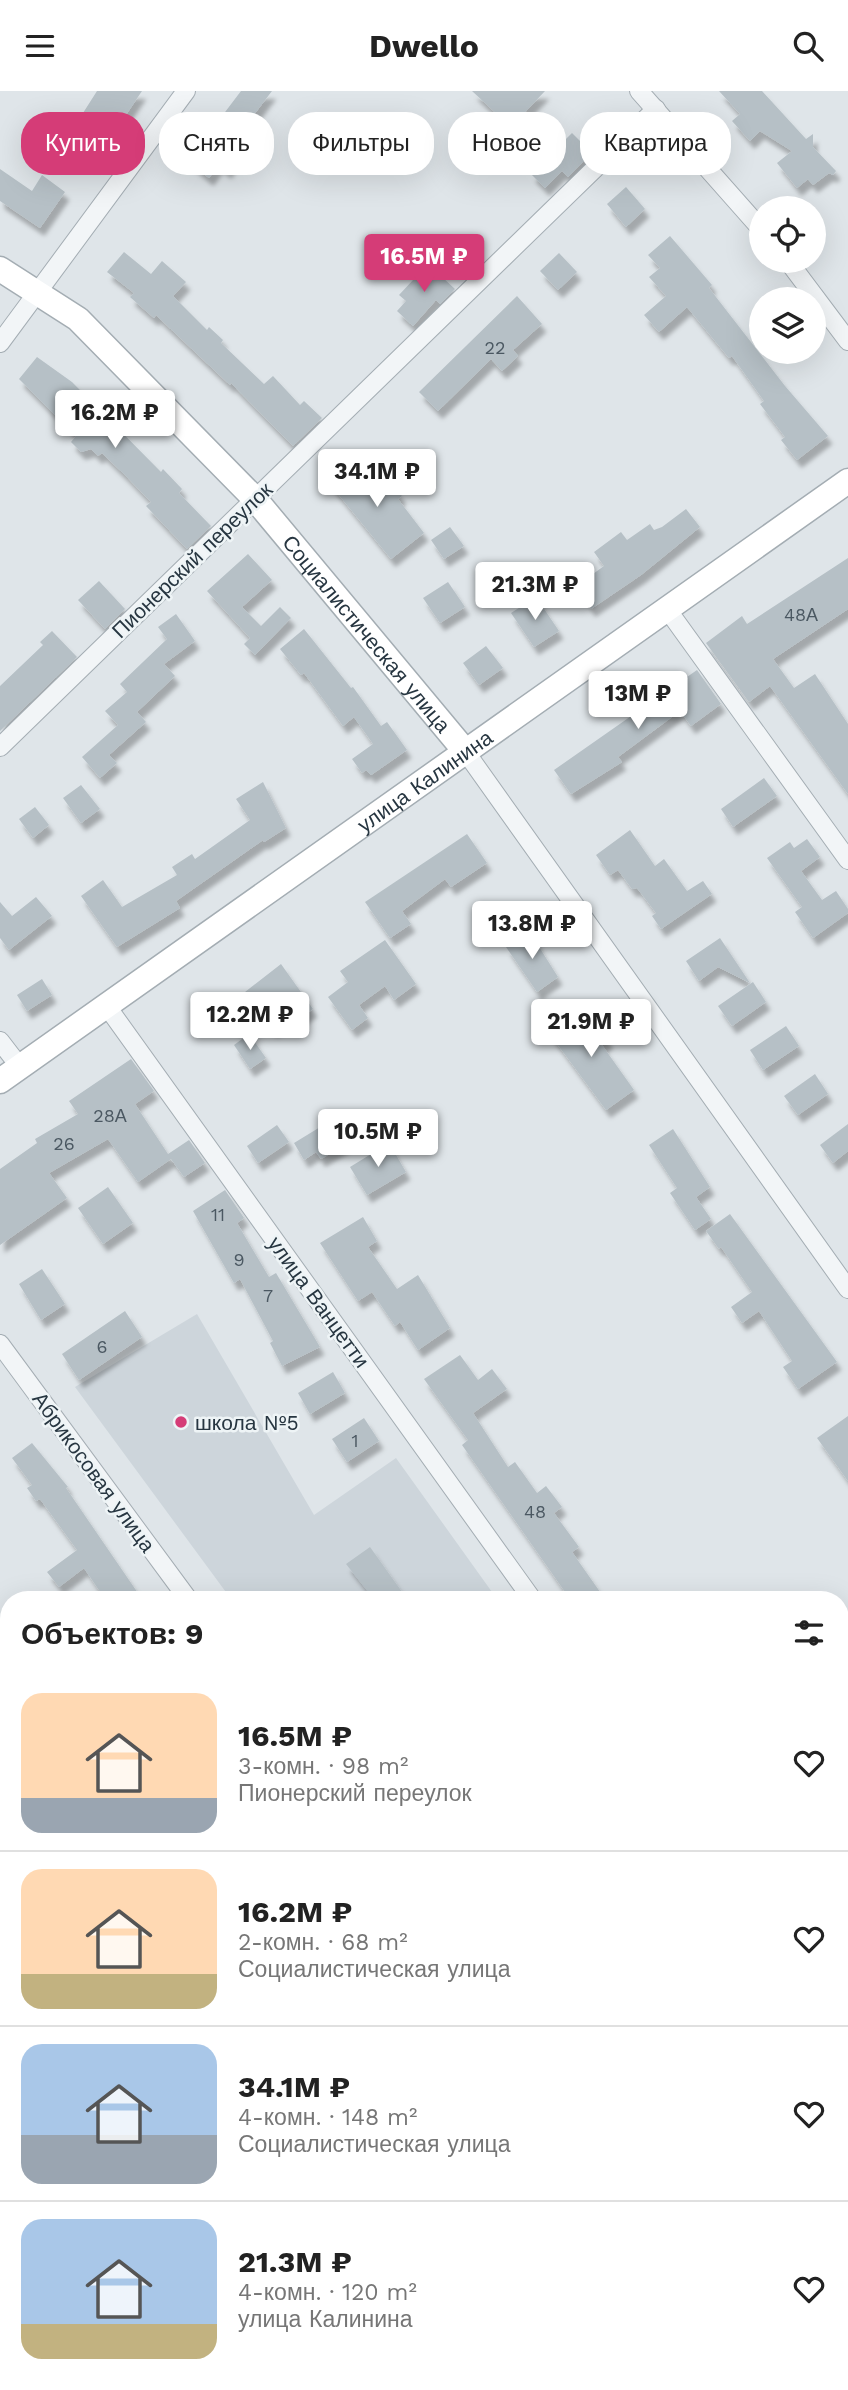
<!DOCTYPE html>
<html lang="ru">
<head>
<meta charset="utf-8">
<style>
	:root { --surface:#fff; --page:#f2f2f2; --text:#222; --muted:#767676; --line:#e0e0e0; --accent:#d53c77 }
	body { margin:0; font-family:"Work Sans",sans-serif; background:var(--page); color:var(--text); height:100vh; display:flex; flex-direction:column; font-size:26px; white-space:nowrap }
	* { box-sizing:border-box; margin:0 }
	p { font-size:23px; color:var(--muted) }
	.icon { flex:none; width:38px; height:38px; fill:none; stroke:currentColor; stroke-width:2; stroke-linecap:round; stroke-linejoin:round }
	.map { position:relative; flex:1; overflow:hidden }
	.drawer { position:absolute; left:0px; top:1500px; width:849px; height:800px; display:flex; flex-direction:column; background:var(--surface); border-radius:28px 28px 0 0; box-shadow:0 7px 28px #0002 }
	.drawer>* { flex:none }
	.top-card { position:absolute; left:21px; top:21px; width:807px; height:63px; display:flex; gap:14px }
	.tools { position:absolute; left:749px; top:105px; display:grid; gap:14px }
	.tools a { display:grid; place-items:center; width:77px; height:77px; border-radius:50%; background:var(--surface); box-shadow:0 7px 28px #0002; font-size:35px }
	.price { position:absolute; translate:-50% -60px; padding:0 16px; border-radius:7px; background:#fff; color:#222; font-size:23px; line-height:46px; filter:drop-shadow(0 2px 4px #0008) }
	.price::after { content:''; position:absolute; left:50%; top:42px; width:21px; height:16px; margin-left:-10px; background:inherit; clip-path:polygon(0 0,100% 0,50% 100%) }
	.price.selected { background:var(--accent); color:#fff }
	ul { padding:0; list-style:none }
	li { display:flex; align-items:center; gap:21px; height:175px; padding:0 21px }
	li+li { border-top:2px solid var(--line) }
	li span { display:grid; place-items:center; flex:none; width:196px; height:140px; border-radius:21px; color:#555 }
	li>.icon { margin-inline-start:auto }
	span .icon { width:84px; height:84px; fill:#fffc; stroke-width:1 }
	li b { font-size:30px }
	h2 { display:flex; justify-content:space-between; align-items:center; height:84px; padding:0 21px; font-size:30px }
	.tag { padding:0 24px; border-radius:28px; background:var(--surface); box-shadow:0 7px 28px #0002; font-size:24px; line-height:63px }
	.tag.selected { background:var(--accent); color:#fff }
	header { display:flex; justify-content:space-between; align-items:center; height:91px; padding:0 21px; background:var(--surface); font-size:32px; font-weight:700 }
	.map>svg:first-child { display:block }
	.built { fill:#cdd5db }
	.green { fill:#c9d3bf }
	.building { fill:#b6c0c6; filter:url(#shadow) }
	.lines { fill:none; stroke-linecap:round; stroke-linejoin:round }
	.street-casing { stroke:#a4adb3; stroke-width:20 }
	.secondary-casing { stroke:#a4adb3; stroke-width:27 }
	.primary-casing { stroke:#9dadb5; stroke-width:31 }
	.street { stroke:#f2f5f7; stroke-width:18 }
	.secondary { stroke:#fff; stroke-width:24 }
	.primary { stroke:#fff; stroke-width:28 }
	.poi-dot { fill:#d53c77; stroke:#eef4f6; stroke-width:2.5 }
	.labels { text-anchor:middle; dominant-baseline:central; stroke-width:5; stroke-linejoin:round; paint-order:stroke }
	.number-label { font-size:18px; fill:#4b5862 }
	.street-label { font-size:21px; fill:#273641; stroke:#eef4f6 }
	.poi-label { font-size:21px; fill:#273641; stroke:#eef4f6; text-anchor:start }
</style>
</head>
<body>
<header><svg class="icon" aria-label="menu" viewBox="0 0 24 24"><path d="M4 6h16M4 12h16M4 18h16"/></svg>Dwello<svg class="icon" aria-label="search" viewBox="0 0 24 24"><circle cx="10" cy="10" r="6"/><path d="M15 15l6 6"/></svg></header>
<div class="map">
<svg width="848" height="2299" viewBox="0 0 848 2299">
	<defs>
		<filter id="shadow"><feDropShadow dx="4.5" dy="8" stdDeviation="2" flood-color="#0004"/></filter>
	</defs>
	<rect width="100%" height="100%" fill="#dfe5e9"/>
	<path class="built" d="M 197,1223 L 314,1424 L 396,1367 L 497,1508 L 231,1508 L 75,1296 Z"/>
	<g class="green">
		<path d="M 848,1697 L 848,1801 L 840,1807 L 840,1702 Z"/>
		<path d="M 840,1939 L 848,1950 L 848,2299 L 770,2299 L 763,2291 L 840,2291 Z"/>
		<path d="M 9,2291 L 159,2291 L 148,2299 L 0,2299 Z"/>
	</g>
	<g class="building">
		<path d="M 97,0 L 142,0 L 93,73 L 50,46 L 63,25 L 76,33 Z"/>
		<path d="M 241,0 L 272,0 L 243,38 L 252,44 L 227,80 L 219,74 L 209,87 L 188,70 Z"/>
		<path d="M 472,0 L 545,0 L 511,36 Z"/>
		<path d="M 719,0 L 762,0 L 806,48 L 813,43 L 813,56 L 836,80 L 833,84 L 829,82 L 813,94 L 808,88 L 797,97 L 777,72 L 792,60 L 760,40 L 750,50 L 732,30 L 740,23 Z"/>
		<path d="M 572,42 L 592,62 L 568,86 L 562,80 L 545,97 L 531,83 Z"/>
		<path d="M 0,78 L 32,100 L 42,84 L 65,101 L 40,137 L 0,110 Z"/>
		<path d="M 626,96 L 645,118 L 626,136 L 607,113 Z"/>
		<path d="M 670,145 L 712,194 L 709,197 L 785,295 L 828,345 L 797,369 L 781,349 L 785,346 L 760,313 L 764,310 L 732,265 L 729,267 L 687,216 L 659,241 L 644,224 L 666,205 L 649,186 L 660,177 L 648,164 Z"/>
		<path d="M 124,161 L 151,183 L 162,170 L 186,191 L 173,205 L 207,239 L 209,236 L 223,249 L 221,252 L 264,293 L 273,285 L 300,314 L 304,310 L 322,327 L 293,355 L 231,292 L 230,294 L 156,224 L 154,227 L 130,206 L 134,202 L 107,181 Z"/>
		<path d="M 559,162 L 577,181 L 558,199 L 540,180 Z"/>
		<path d="M 428,173 L 455,198 L 440,213 L 436,209 L 413,235 L 397,220 L 406,210 L 399,204 Z"/>
		<path d="M 517,205 L 542,233 L 513,259 L 518,265 L 502,280 L 491,268 L 438,320 L 419,301 Z"/>
		<path d="M 37,266 L 72,291 L 161,381 L 163,378 L 182,398 L 179,402 L 211,435 L 187,458 L 146,415 L 151,411 L 125,384 L 102,362 L 98,365 L 91,358 L 81,361 L 71,351 L 76,345 L 19,288 Z"/>
		<path d="M 347,369 L 369,397 L 384,384 L 402,405 L 398,408 L 424,442 L 391,468 L 325,387 Z"/>
		<path d="M 686,418 L 700,436 L 641,484 L 591,518 L 575,496 L 604,475 L 594,461 L 621,441 L 627,449 L 650,433 L 654,439 L 662,436 Z"/>
		<path d="M 450,436 L 464,455 L 444,468 L 431,449 Z"/>
		<path d="M 248,463 L 272,489 L 242,516 L 261,535 L 280,516 L 291,527 L 255,564 L 244,553 L 250,547 L 207,500 Z"/>
		<path d="M 848,467 L 848,518 L 773,568 L 794,597 L 815,583 L 848,633 L 848,703 L 770,595 L 749,611 L 706,552 L 742,525 L 747,533 Z"/>
		<path d="M 99,490 L 125,518 L 105,538 L 78,509 Z"/>
		<path d="M 448,491 L 465,516 L 440,532 L 423,507 Z"/>
		<path d="M 536,506 L 559,540 L 534,556 L 511,522 Z"/>
		<path d="M 176,523 L 195,550 L 164,573 L 175,585 L 137,621 L 146,631 L 109,664 L 117,672 L 100,687 L 82,666 L 118,634 L 105,620 L 127,601 L 120,593 L 167,548 L 158,536 Z"/>
		<path d="M 304,538 L 351,597 L 353,596 L 381,635 L 387,631 L 407,659 L 371,684 L 366,679 L 362,682 L 352,668 L 373,653 L 354,626 L 343,635 L 304,582 L 301,584 L 280,558 Z"/>
		<path d="M 52,540 L 77,566 L 0,640 L 0,595 L 43,554 L 40,551 Z"/>
		<path d="M 486,555 L 503,577 L 479,594 L 463,572 Z"/>
		<path d="M 697,579 L 721,613 L 691,635 L 680,620 L 618,666 L 622,671 L 571,703 L 554,679 Z"/>
		<path d="M 764,687 L 777,705 L 733,736 L 721,718 Z"/>
		<path d="M 263,691 L 286,737 L 264,751 L 263,749 L 176,810 L 180,817 L 117,856 L 81,805 L 103,789 L 122,816 L 177,784 L 172,776 L 192,763 L 195,768 L 250,729 L 236,708 Z"/>
		<path d="M 81,694 L 100,718 L 81,732 L 63,707 Z"/>
		<path d="M 35,716 L 49,734 L 33,747 L 19,728 Z"/>
		<path d="M 630,739 L 655,775 L 664,768 L 687,800 L 703,790 L 712,803 L 661,838 L 652,825 L 656,822 L 637,797 L 632,798 L 618,779 L 610,784 L 596,764 Z"/>
		<path d="M 467,743 L 487,772 L 451,796 L 445,788 L 402,820 L 411,833 L 390,847 L 365,811 Z"/>
		<path d="M 807,748 L 820,766 L 801,780 L 822,809 L 836,800 L 848,818 L 848,822 L 813,847 L 795,821 L 802,816 L 767,767 L 790,751 L 794,757 Z"/>
		<path d="M 36,806 L 52,825 L 9,859 L 0,847 L 0,811 L 12,825 Z"/>
		<path d="M 529,840 L 558,886 L 537,901 L 506,856 Z"/>
		<path d="M 720,847 L 750,892 L 718,876 L 699,890 L 686,870 Z"/>
		<path d="M 385,849 L 416,893 L 394,909 L 385,895 L 359,914 L 368,927 L 352,939 L 328,906 L 348,891 L 340,880 Z"/>
		<path d="M 281,873 L 313,918 L 298,929 L 294,923 L 273,939 L 245,901 Z"/>
		<path d="M 42,888 L 52,904 L 27,920 L 17,904 Z"/>
		<path d="M 753,891 L 766,911 L 732,935 L 718,915 Z"/>
		<path d="M 572,918 L 589,942 L 598,935 L 609,950 L 602,954 L 634,999 L 606,1019 L 546,938 Z"/>
		<path d="M 786,935 L 799,955 L 763,979 L 750,959 Z"/>
		<path d="M 249,943 L 266,967 L 250,978 L 234,954 Z"/>
		<path d="M 131,968 L 154,1000 L 135,1013 L 168,1063 L 189,1049 L 205,1072 L 184,1086 L 171,1068 L 138,1091 L 108,1048 L 49,1082 L 67,1107 L 0,1154 L 0,1078 L 37,1052 L 35,1048 L 78,1023 L 69,1010 Z"/>
		<path d="M 815,983 L 828,1003 L 798,1024 L 784,1005 Z"/>
		<path d="M 330,1030 L 345,1054 L 321,1068 L 316,1061 L 304,1069 L 294,1052 Z"/>
		<path d="M 848,1033 L 848,1060 L 833,1072 L 820,1054 Z"/>
		<path d="M 277,1034 L 289,1051 L 258,1072 L 247,1055 Z"/>
		<path d="M 673,1038 L 710,1096 L 696,1106 L 711,1128 L 695,1139 L 670,1102 L 677,1097 L 649,1054 Z"/>
		<path d="M 389,1052 L 406,1081 L 367,1104 L 350,1076 Z"/>
		<path d="M 108,1096 L 133,1132 L 103,1153 L 78,1117 Z"/>
		<path d="M 225,1099 L 244,1127 L 237,1132 L 269,1186 L 276,1182 L 320,1256 L 282,1275 L 270,1252 L 273,1250 L 240,1188 L 234,1192 L 193,1120 Z"/>
		<path d="M 730,1123 L 837,1271 L 798,1298 L 783,1276 L 792,1270 L 759,1220 L 742,1232 L 731,1216 L 752,1201 L 721,1156 L 719,1158 L 706,1140 Z"/>
		<path d="M 363,1126 L 377,1150 L 368,1156 L 397,1198 L 418,1184 L 450,1237 L 418,1259 L 400,1231 L 395,1235 L 372,1201 L 358,1210 L 320,1152 Z"/>
		<path d="M 42,1178 L 65,1213 L 41,1229 L 19,1193 Z"/>
		<path d="M 125,1220 L 142,1246 L 79,1289 L 62,1263 Z"/>
		<path d="M 460,1264 L 478,1289 L 492,1278 L 507,1298 L 473,1322 L 508,1376 L 515,1371 L 537,1402 L 546,1395 L 562,1416 L 554,1422 L 579,1456 L 572,1461 L 605,1508 L 570,1508 L 462,1354 L 468,1349 L 424,1288 Z"/>
		<path d="M 333,1281 L 345,1302 L 310,1323 L 298,1302 Z"/>
		<path d="M 848,1325 L 848,1390 L 817,1347 Z"/>
		<path d="M 364,1327 L 379,1350 L 347,1371 L 332,1348 Z"/>
		<path d="M 32,1352 L 68,1396 L 66,1397 L 142,1508 L 105,1508 L 84,1477 L 59,1496 L 47,1481 L 77,1459 L 40,1408 L 36,1410 L 27,1397 L 32,1394 L 12,1367 Z"/>
		<path d="M 370,1456 L 407,1508 L 374,1508 L 346,1473 Z"/>
	</g>
	<g class="lines">
		<defs>
			<g id="street">
				<path d="M 639,0 L 761,138"/>
				<path d="M 788,170 L 848,250"/>
				<path d="M 0,252 L 186,0"/>
				<path d="M 667,518 L 848,769"/>
				<path d="M 0,656 L 656,18"/>
				<path d="M 465,660 L 848,1198"/>
				<path d="M 106,914 L 532,1508"/>
				<path d="M 0,950 L 20,976"/>
				<path d="M 0,1253 L 188,1508"/>
				<path d="M 0,1868 L 9,1880"/>
				<path d="M 840,1939 L 848,1950"/>
				<path d="M 304,2291 L 310,2299"/>
				<path d="M 763,2291 L 770,2299"/>
			</g>
			<g id="secondary">
				<path id="s1" d="M 0,178 L 78,228 L 255,408 L 465,660"/>
				<path id="s2" d="M 0,990 L 848,390"/>
			</g>
			<g id="primary">
				<path d="M 840,1703 L 848,1698"/>
				<path d="M 840,1807 L 848,1801"/>
				<path d="M 0,2295 L 9,2289"/>
				<path d="M 148,2299 L 159,2291"/>
			</g>
		</defs>
		<use href="#street" class="street-casing"/>
		<use href="#secondary" class="secondary-casing"/>
		<use href="#primary" class="primary-casing"/>
		<use href="#street" class="street"/>
		<use href="#secondary" class="secondary"/>
		<use href="#primary" class="primary"/>
	</g>
	<circle class="poi-dot" cx="181" cy="1331" r="7"/>
	<g class="labels">
		<g class="number-label">
			<text x="495" y="256">22</text>
			<text x="801" y="523">48А</text>
			<text x="110" y="1024">28А</text>
			<text x="64" y="1052">26</text>
			<text x="218" y="1123">11</text>
			<text x="239" y="1168">9</text>
			<text x="268" y="1204">7</text>
			<text x="102" y="1255">6</text>
			<text x="355" y="1349">1</text>
			<text x="535" y="1420">48</text>
		</g>
		<g class="street-label">
			<text transform="translate(192 469) rotate(-44)">Пионерский переулок</text>
			<text stroke="none"><textPath href="#s1" startOffset="520">Социалистическая улица</textPath></text>
			<text stroke="none"><textPath href="#s2" startOffset="520">улица Калинина</textPath></text>
			<text transform="translate(319 1211) rotate(54)">улица Ванцетти</text>
			<text transform="translate(94 1381) rotate(54)">Абрикосовая улица</text>
		</g>
		<g class="poi-label">
			<text x="195" y="1331">школа №5</text>
		</g>
	</g>
</svg>
<div class="tools">
<a><svg class="icon" aria-label="locate" viewBox="0 0 24 24"><circle cx="12" cy="12" r="6"/><path d="M12 2v4M12 18v4M2 12h4M18 12h4"/></svg></a>
<a><svg class="icon" aria-label="layers" viewBox="0 0 24 24"><path d="M12 4l9 5-9 5-9-5zM3 14l9 5 9-5"/></svg></a>
</div>
<b class="price selected" style="left:424px;top:203px">16.5M ₽</b>
<b class="price" style="left:115px;top:359px">16.2M ₽</b>
<b class="price" style="left:377px;top:418px">34.1M ₽</b>
<b class="price" style="left:535px;top:531px">21.3M ₽</b>
<b class="price" style="left:638px;top:640px">13M ₽</b>
<b class="price" style="left:532px;top:870px">13.8M ₽</b>
<b class="price" style="left:250px;top:961px">12.2M ₽</b>
<b class="price" style="left:591px;top:968px">21.9M ₽</b>
<b class="price" style="left:378px;top:1078px">10.5M ₽</b>
<div class="top-card">
<a class="tag selected">Купить</a>
<a class="tag">Снять</a>
<a class="tag">Фильтры</a>
<a class="tag">Новое</a>
<a class="tag">Квартира</a>
</div>
<section class="drawer">
<h2>Объектов: 9<svg class="icon" aria-label="filters" viewBox="0 0 24 24"><path d="M4 7h16M4 17h16"/><circle cx="9" cy="7" r="2"/><circle cx="15" cy="17" r="2"/></svg></h2>
<ul>
<li><span style="background:linear-gradient(#ffd9b3 75%,#9aa5b1 0)"><svg class="icon" aria-label="home" viewBox="0 0 24 24"><path d="M3 11l9-7 9 7M6 9v11h12V9"/></svg></span><div><b>16.5M ₽</b><p>3-комн. · 98 m²</p><p>Пионерский переулок</p></div><svg class="icon" aria-label="heart" viewBox="0 0 24 24"><path d="M12 20l-8-8c-3-5 5-10 8-4 3-6 11-1 8 4z"/></svg></li>
<li><span style="background:linear-gradient(#ffd9b3 75%,#c2b280 0)"><svg class="icon" aria-label="home" viewBox="0 0 24 24"><path d="M3 11l9-7 9 7M6 9v11h12V9"/></svg></span><div><b>16.2M ₽</b><p>2-комн. · 68 m²</p><p>Социалистическая улица</p></div><svg class="icon" aria-label="heart" viewBox="0 0 24 24"><path d="M12 20l-8-8c-3-5 5-10 8-4 3-6 11-1 8 4z"/></svg></li>
<li><span style="background:linear-gradient(#a9c7e8 65%,#9aa5b1 0)"><svg class="icon" aria-label="home" viewBox="0 0 24 24"><path d="M3 11l9-7 9 7M6 9v11h12V9"/></svg></span><div><b>34.1M ₽</b><p>4-комн. · 148 m²</p><p>Социалистическая улица</p></div><svg class="icon" aria-label="heart" viewBox="0 0 24 24"><path d="M12 20l-8-8c-3-5 5-10 8-4 3-6 11-1 8 4z"/></svg></li>
<li><span style="background:linear-gradient(#a9c7e8 75%,#c2b280 0)"><svg class="icon" aria-label="home" viewBox="0 0 24 24"><path d="M3 11l9-7 9 7M6 9v11h12V9"/></svg></span><div><b>21.3M ₽</b><p>4-комн. · 120 m²</p><p>улица Калинина</p></div><svg class="icon" aria-label="heart" viewBox="0 0 24 24"><path d="M12 20l-8-8c-3-5 5-10 8-4 3-6 11-1 8 4z"/></svg></li>
</ul>
</section>
</div>
</body>
</html>
